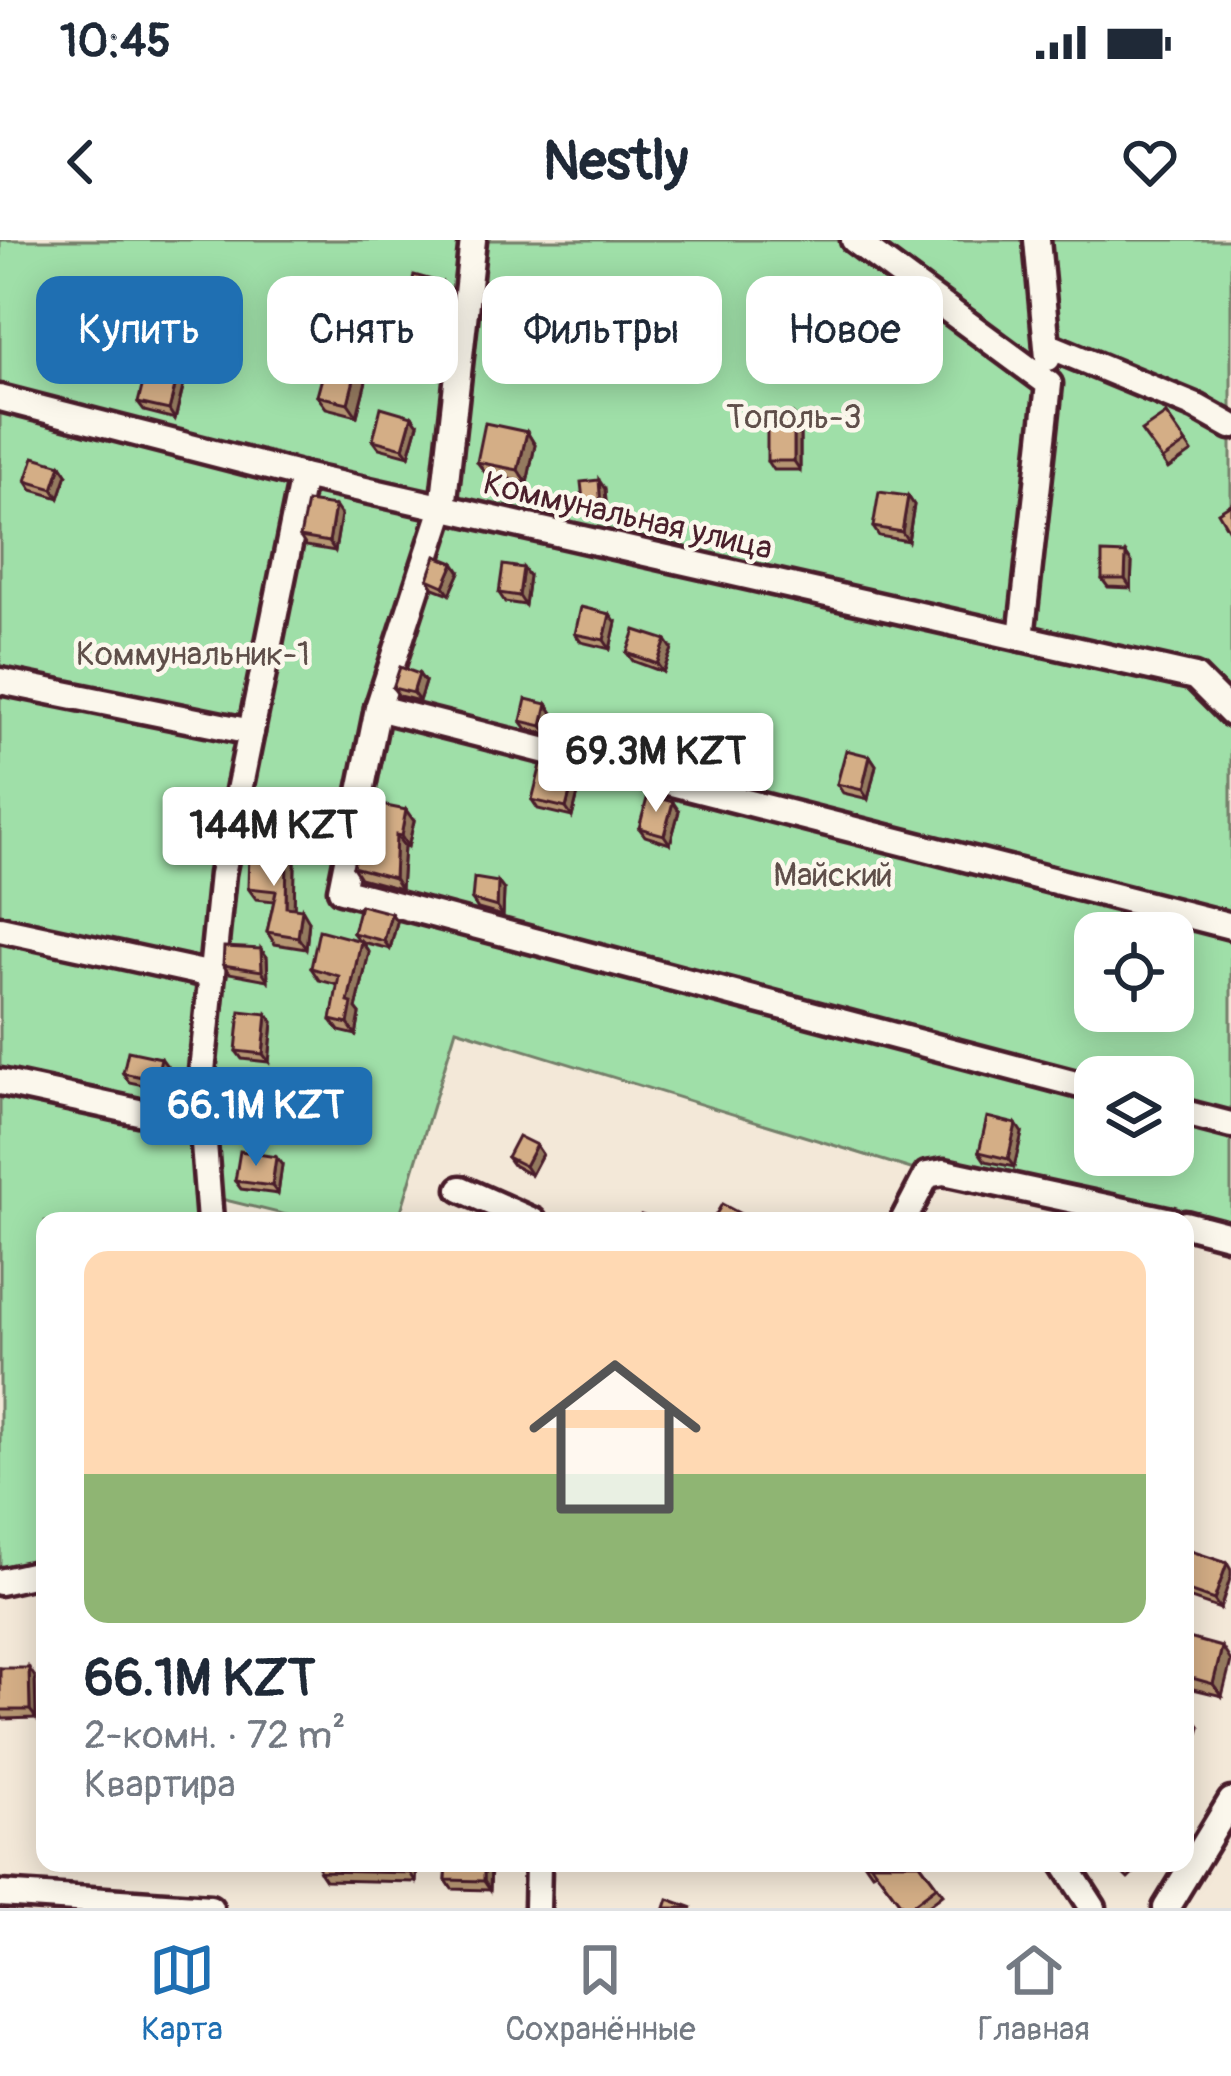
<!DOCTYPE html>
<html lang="ru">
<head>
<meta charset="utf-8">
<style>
	:root { --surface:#fff; --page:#f6f6f7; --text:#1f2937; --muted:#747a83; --line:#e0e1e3; --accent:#1f6fb2 }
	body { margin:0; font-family:Pangolin,sans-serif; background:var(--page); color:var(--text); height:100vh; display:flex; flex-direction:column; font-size:45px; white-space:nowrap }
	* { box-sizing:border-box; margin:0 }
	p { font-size:39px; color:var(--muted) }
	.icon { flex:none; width:66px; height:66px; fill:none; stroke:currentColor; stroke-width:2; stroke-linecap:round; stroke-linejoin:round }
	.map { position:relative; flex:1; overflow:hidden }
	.sheet { position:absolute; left:36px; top:972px; width:1158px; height:660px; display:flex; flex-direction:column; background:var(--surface); border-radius:24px; box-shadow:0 6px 30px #0003 }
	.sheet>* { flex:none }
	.guide { position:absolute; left:36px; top:36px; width:1161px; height:108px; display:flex; gap:24px }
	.fabs { position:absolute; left:1074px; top:672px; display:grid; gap:24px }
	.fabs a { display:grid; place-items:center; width:120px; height:120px; border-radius:24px; background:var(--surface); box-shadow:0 6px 30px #0003; font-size:60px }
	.price { position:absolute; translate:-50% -102px; padding:0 27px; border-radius:12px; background:#fff; color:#222; font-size:39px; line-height:78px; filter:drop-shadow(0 3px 6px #0008) }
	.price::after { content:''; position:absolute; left:50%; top:72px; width:36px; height:27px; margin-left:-18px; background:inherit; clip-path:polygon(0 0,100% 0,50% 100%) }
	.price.on { background:var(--accent); color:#fff }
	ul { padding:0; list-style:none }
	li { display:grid; align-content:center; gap:24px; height:636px; padding:0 48px }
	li+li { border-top:3px solid var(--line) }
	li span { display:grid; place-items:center; height:372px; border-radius:24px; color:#555 }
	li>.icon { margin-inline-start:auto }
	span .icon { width:216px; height:216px; fill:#fffc; stroke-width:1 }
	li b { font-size:51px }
	.chip { padding:0 42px; border-radius:24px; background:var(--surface); box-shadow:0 6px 30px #0003; font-size:42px; line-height:108px }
	.chip.on { background:var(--accent); color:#fff }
	.status { display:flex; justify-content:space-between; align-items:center; height:84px; padding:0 60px; background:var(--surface); direction:ltr }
	.status svg { height:33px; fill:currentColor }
	header { display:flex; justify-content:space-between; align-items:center; height:156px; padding:0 48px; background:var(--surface); font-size:54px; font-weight:700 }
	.menu { display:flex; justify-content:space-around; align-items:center; height:168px; border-top:3px solid var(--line); background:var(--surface); font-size:33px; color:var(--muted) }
	.menu a { display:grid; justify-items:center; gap:6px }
	.menu .on { color:var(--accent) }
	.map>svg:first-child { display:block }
	.green { fill:#9fdfa8; stroke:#747f6a; stroke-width:3; fill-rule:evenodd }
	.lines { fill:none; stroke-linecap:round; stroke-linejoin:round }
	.minor-casing { stroke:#4a1f2b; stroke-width:33 }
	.minor { stroke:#fbf7ec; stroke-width:24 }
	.wall { fill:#b69673; stroke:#4a1f2b; stroke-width:3 }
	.shaded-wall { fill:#947a5e; stroke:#4a1f2b; stroke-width:3 }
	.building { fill:#d4ae86; stroke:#4a1f2b; stroke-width:3 }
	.labels { text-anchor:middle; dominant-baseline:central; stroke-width:9; stroke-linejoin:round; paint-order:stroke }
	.park-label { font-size:33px; fill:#5f4f4a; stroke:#fbf7ec }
	.street-label { font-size:33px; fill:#4a1f2b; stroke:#fbf7ec }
</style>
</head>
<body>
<div class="status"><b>10:45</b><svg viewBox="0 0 49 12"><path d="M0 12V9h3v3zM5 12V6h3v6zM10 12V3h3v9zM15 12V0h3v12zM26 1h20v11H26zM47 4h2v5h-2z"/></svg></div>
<header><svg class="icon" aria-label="back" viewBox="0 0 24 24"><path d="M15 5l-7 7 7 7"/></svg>Nestly<svg class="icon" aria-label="heart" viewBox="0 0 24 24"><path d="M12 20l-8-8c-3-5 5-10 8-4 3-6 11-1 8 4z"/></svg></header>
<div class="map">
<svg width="1231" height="1668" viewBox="0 0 1231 1668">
	<rect width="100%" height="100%" fill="#f3e8d8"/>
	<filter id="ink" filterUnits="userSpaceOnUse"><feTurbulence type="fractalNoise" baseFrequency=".00833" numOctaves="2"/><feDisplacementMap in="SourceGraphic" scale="24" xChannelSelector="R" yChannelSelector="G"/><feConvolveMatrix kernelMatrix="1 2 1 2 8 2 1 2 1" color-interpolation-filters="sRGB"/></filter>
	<g filter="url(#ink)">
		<path class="green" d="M 0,0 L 1231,0 L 1231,1007 L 1185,981 L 924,933 L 456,789 L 398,981 L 311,981 L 201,954 L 203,981 L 45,981 L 45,1332 L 0,1342 ZM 1095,693 L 1173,693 L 1173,771 L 1095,771 ZM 1095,837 L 1173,837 L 1173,915 L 1095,915 Z"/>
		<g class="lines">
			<defs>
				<g id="minor">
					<path d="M 473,0 L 443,268 L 378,468 L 1231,686"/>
					<path d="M 854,0 L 1049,144 L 1021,398"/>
					<path d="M 1037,0 L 1048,118"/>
					<path d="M 1047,105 L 1197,167 L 1231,186"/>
					<path d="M 0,158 L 303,236 L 1195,437 L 1231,473"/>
					<path d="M 0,441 L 251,492"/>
					<path d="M 378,468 L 341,650 L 1095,849"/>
					<path d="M 0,689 L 212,735"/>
					<path d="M 0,842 L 203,886"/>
					<path d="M 1173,870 L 1231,885"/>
					<path d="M 461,949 L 533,981"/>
					<path d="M 210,981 L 200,851 L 222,634 L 303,236"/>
					<path d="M 903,981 L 927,935 L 944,932 L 1171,981"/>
					<path d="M 1185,984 L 1231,996"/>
					<path d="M 0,1342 L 45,1332"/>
					<path d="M 1064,1623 L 1093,1668"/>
					<path d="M 0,1654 L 210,1668"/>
					<path d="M 537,1668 L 538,1623"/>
					<path d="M 1166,1668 L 1231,1561"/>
				</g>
			</defs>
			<use href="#minor" class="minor-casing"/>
			<use href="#minor" class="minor"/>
		</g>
		<g class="wall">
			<path d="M 443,43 L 449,51 L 442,80 L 413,73 L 407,65 Z"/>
			<path d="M 361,112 L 370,125 L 357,176 L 326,168 L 317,156 Z"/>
			<path d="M 178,135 L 184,143 L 175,179 L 144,171 L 138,163 Z"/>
			<path d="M 1166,174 L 1192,212 L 1168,229 L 1162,220 Z"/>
			<path d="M 794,176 L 800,184 L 800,230 L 773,230 L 767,221 Z"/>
			<path d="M 418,184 L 409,216 L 379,208 L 373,200 Z"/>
			<path d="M 527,192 L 535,205 L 527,243 L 486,234 L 477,222 Z"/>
			<path d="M 61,225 L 67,234 L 59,258 L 32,250 L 26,241 Z"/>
			<path d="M 605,249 L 607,276 L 590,278 L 584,269 Z"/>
			<path d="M 908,256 L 914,265 L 908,301 L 879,296 L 873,287 Z"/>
			<path d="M 341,275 L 335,311 L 306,306 L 300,297 Z"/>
			<path d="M 1126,314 L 1132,323 L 1131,348 L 1108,347 L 1102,339 Z"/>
			<path d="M 460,332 L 450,354 L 434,348 L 428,339 Z"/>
			<path d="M 529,336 L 525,365 L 505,362 L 499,353 Z"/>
			<path d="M 616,382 L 610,409 L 581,402 L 575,394 Z"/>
			<path d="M 672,409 L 663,432 L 633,421 L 627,413 Z"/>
			<path d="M 425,442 L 419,461 L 399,456 L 393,448 Z"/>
			<path d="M 547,464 L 553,473 L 548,494 L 527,489 L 521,481 Z"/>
			<path d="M 870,516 L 876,525 L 868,559 L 843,553 L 837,544 Z"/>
			<path d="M 575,534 L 581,542 L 572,577 L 538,569 L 532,560 Z"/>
			<path d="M 679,571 L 670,604 L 645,596 L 639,588 Z"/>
			<path d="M 414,581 L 408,607 L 404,606 L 401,649 L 360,638 L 353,627 Z"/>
			<path d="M 295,623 L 294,668 L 309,681 L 306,709 L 275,704 L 267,692 L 274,661 L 256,659 L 248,648 Z"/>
			<path d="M 504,650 L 503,676 L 478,669 L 472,660 Z"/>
			<path d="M 391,673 L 397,682 L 390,709 L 362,702 L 369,712 L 356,769 L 360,774 L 356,795 L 339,791 L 331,780 L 338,745 L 319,740 L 311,728 L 358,700 L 353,693 Z"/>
			<path d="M 261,709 L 267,717 L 268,740 L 229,733 L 223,725 Z"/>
			<path d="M 267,774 L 273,782 L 269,822 L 242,819 L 236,811 Z"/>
			<path d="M 167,826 L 162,849 L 129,842 L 123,833 Z"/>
			<path d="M 251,861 L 249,876 L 222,872 L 216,864 Z"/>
			<path d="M 1022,893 L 1014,927 L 985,921 L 979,912 Z"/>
			<path d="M 536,905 L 542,914 L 531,935 L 513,925 L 507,917 Z"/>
			<path d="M 282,925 L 278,954 L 241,949 L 235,941 Z"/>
			<path d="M 1191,1311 L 1220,1369 L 1185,1357 L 1185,1330 Z"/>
			<path d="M 1185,1397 L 1222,1456 L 1185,1447 Z"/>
			<path d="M 0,1428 L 35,1437 L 36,1478 L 3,1479 L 0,1474 Z"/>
			<path d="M 417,1623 L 416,1642 L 325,1640 L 319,1631 Z"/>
			<path d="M 447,1623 L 491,1623 L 490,1650 L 452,1649 L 446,1640 Z"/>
			<path d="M 865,1623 L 920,1623 L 943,1654 L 925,1668 L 904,1668 L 876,1631 L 872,1633 Z"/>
			<path d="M 1112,1623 L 1144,1623 L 1128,1639 Z"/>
		</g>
		<g class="shaded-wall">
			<path d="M 443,43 L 449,51 L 442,80 L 436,72 Z"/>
			<path d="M 361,112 L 370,125 L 357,176 L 348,163 Z"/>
			<path d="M 178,135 L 184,143 L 175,179 L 169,170 Z"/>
			<path d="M 412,176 L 418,184 L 409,216 L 403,208 Z"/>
			<path d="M 794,176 L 800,184 L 800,230 L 794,221 Z"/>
			<path d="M 527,192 L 535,205 L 527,243 L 518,230 Z"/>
			<path d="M 61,225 L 67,234 L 59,258 L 53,249 Z"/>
			<path d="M 599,240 L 605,249 L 607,276 L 601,268 Z"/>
			<path d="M 908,256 L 914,265 L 908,301 L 902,292 Z"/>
			<path d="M 335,266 L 341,275 L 335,311 L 329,302 Z"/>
			<path d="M 1126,314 L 1132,323 L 1131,348 L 1125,339 Z"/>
			<path d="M 454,323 L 460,332 L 450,354 L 444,346 Z"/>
			<path d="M 523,328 L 529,336 L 525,365 L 519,356 Z"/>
			<path d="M 610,374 L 616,382 L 610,409 L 604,400 Z"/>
			<path d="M 666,400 L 672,409 L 663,432 L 657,424 Z"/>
			<path d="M 419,434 L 425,442 L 419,461 L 413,453 Z"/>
			<path d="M 547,464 L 553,473 L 548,494 L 542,486 Z"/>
			<path d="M 870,516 L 876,525 L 868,559 L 862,550 Z"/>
			<path d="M 575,534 L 581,542 L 572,577 L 566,568 Z"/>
			<path d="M 673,562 L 679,571 L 670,604 L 664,595 Z"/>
			<path d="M 406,570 L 414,581 L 408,607 L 401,596 Z"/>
			<path d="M 396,595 L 404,606 L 401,649 L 394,638 Z"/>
			<path d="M 287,612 L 295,623 L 294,678 L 286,667 Z"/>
			<path d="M 498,642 L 504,650 L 503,676 L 497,667 Z"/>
			<path d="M 302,669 L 309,681 L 306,709 L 298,697 Z"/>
			<path d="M 391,673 L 397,682 L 390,709 L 384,701 Z"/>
			<path d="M 361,701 L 369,712 L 356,769 L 360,774 L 356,795 L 348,784 L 348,762 Z"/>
			<path d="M 261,709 L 267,717 L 268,740 L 262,731 Z"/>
			<path d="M 267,774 L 273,782 L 269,822 L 263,814 Z"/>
			<path d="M 161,818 L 167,826 L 162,849 L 156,840 Z"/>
			<path d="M 245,852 L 251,861 L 249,876 L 243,867 Z"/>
			<path d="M 1016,884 L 1022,893 L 1014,927 L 1008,919 Z"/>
			<path d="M 536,905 L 542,914 L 531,935 L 525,926 Z"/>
			<path d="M 276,917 L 282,925 L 278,954 L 272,946 Z"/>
			<path d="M 1227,1323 L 1231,1330 L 1231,1336 L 1220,1369 L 1214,1360 Z"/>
			<path d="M 1222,1407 L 1231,1421 L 1222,1456 L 1213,1444 Z"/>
			<path d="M 29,1428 L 35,1437 L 36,1478 L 30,1470 Z"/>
			<path d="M 1194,1479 L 1200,1487 L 1190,1522 L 1185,1515 L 1185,1511 Z"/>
			<path d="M 411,1623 L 417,1623 L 416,1642 L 410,1633 Z"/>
			<path d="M 484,1623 L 491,1623 L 490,1650 L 484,1641 Z"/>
		</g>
		<g class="building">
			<path d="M 414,35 L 443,43 L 436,72 L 407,65 Z"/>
			<path d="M 331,104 L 361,112 L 348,163 L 317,156 Z"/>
			<path d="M 147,127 L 178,135 L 169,170 L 138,163 Z"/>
			<path d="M 381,167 L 412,176 L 403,208 L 373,200 Z"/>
			<path d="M 1166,174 L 1186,203 L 1162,220 L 1141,191 Z"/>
			<rect x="767" y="176" width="27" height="45"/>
			<path d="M 485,183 L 527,192 L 518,230 L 477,222 Z"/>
			<path d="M 34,217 L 61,225 L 53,249 L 26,241 Z"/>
			<path d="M 599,240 L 601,268 L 584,269 L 581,242 Z"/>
			<path d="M 879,252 L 908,256 L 902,292 L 873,287 Z"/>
			<path d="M 307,262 L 335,266 L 329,302 L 300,297 Z"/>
			<path d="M 1231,264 L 1231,294 L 1218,272 Z"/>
			<path d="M 1102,313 L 1126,314 L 1125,339 L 1102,339 Z"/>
			<path d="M 436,316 L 454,323 L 444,346 L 428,339 Z"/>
			<path d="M 503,325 L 523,328 L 519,356 L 499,353 Z"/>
			<path d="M 581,367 L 610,374 L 604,400 L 575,394 Z"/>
			<path d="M 635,390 L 666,400 L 657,424 L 627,413 Z"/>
			<path d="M 400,427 L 419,434 L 413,453 L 393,448 Z"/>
			<path d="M 526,459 L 547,464 L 542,486 L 521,481 Z"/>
			<path d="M 846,510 L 870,516 L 862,550 L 837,544 Z"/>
			<path d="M 541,525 L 575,534 L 566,568 L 532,560 Z"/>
			<path d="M 648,555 L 673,562 L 664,595 L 639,588 Z"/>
			<path d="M 366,562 L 406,570 L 401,596 L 396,595 L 394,638 L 353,627 Z"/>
			<path d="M 249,610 L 287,612 L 286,667 L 302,669 L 298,697 L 267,692 L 276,651 L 248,648 Z"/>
			<path d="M 474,638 L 498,642 L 497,667 L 472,660 Z"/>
			<path d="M 360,665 L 391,673 L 384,701 L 353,693 Z"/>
			<path d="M 319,690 L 361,701 L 348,762 L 352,763 L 348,784 L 331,780 L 339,736 L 311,728 Z"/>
			<path d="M 224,707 L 261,709 L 262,731 L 223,725 Z"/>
			<path d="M 240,771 L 267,774 L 263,814 L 236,811 Z"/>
			<path d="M 128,811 L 161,818 L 156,840 L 123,833 Z"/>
			<path d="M 218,849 L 245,852 L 243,867 L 216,864 Z"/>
			<path d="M 987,877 L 1016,884 L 1008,919 L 979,912 Z"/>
			<path d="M 518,896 L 536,905 L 525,926 L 507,917 Z"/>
			<path d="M 240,911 L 276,917 L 272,946 L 235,941 Z"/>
			<path d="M 722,964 L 754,981 L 712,981 Z"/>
			<path d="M 641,975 L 658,981 L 639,981 Z"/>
			<path d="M 1191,1311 L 1227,1323 L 1214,1360 L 1185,1350 L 1185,1330 Z"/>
			<path d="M 1185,1397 L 1222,1407 L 1213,1444 L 1185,1436 Z"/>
			<path d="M 0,1428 L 29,1428 L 30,1470 L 0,1470 Z"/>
			<path d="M 1185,1476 L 1194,1479 L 1185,1511 Z"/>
			<path d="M 319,1623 L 411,1623 L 410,1633 L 319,1631 Z"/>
			<path d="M 447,1623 L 484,1623 L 484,1641 L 446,1640 Z"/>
			<path d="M 870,1623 L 920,1623 L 937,1646 L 908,1668 L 904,1668 Z"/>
			<path d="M 1115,1623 L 1129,1623 L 1122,1630 Z"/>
			<path d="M 668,1659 L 693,1668 L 665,1668 Z"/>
		</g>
	</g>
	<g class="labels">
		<g class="park-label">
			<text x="794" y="177">Тополь-3</text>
			<text x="193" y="414">Коммунальник-1</text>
			<text x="833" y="635">Майский</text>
		</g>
		<g class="street-label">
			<text transform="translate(628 276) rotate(13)">Коммунальная улица</text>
		</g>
	</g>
</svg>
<div class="fabs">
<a><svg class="icon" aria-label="locate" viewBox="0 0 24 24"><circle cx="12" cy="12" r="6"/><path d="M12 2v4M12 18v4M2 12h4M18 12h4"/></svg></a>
<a><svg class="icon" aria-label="layers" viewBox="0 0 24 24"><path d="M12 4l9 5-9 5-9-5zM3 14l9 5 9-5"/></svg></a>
</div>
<b class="price" style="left:656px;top:575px">69.3M KZT</b>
<b class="price" style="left:274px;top:649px">144M KZT</b>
<b class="price on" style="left:256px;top:929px">66.1M KZT</b>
<div class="guide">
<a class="chip on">Купить</a>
<a class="chip">Снять</a>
<a class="chip">Фильтры</a>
<a class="chip">Новое</a>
</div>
<section class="sheet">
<ul>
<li><span style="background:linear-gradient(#ffd9b3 60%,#8fb573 0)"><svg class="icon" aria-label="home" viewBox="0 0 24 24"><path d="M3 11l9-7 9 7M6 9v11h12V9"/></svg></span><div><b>66.1M KZT</b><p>2-комн. · 72 m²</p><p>Квартира</p></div></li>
</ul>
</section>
</div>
<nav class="menu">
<a class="on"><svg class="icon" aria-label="map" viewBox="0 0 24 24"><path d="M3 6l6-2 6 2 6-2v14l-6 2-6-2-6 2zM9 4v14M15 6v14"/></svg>Карта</a>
<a><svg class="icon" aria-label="saved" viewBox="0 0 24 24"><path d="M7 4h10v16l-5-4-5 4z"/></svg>Сохранённые</a>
<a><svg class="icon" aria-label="home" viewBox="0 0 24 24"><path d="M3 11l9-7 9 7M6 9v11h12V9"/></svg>Главная</a>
</nav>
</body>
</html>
